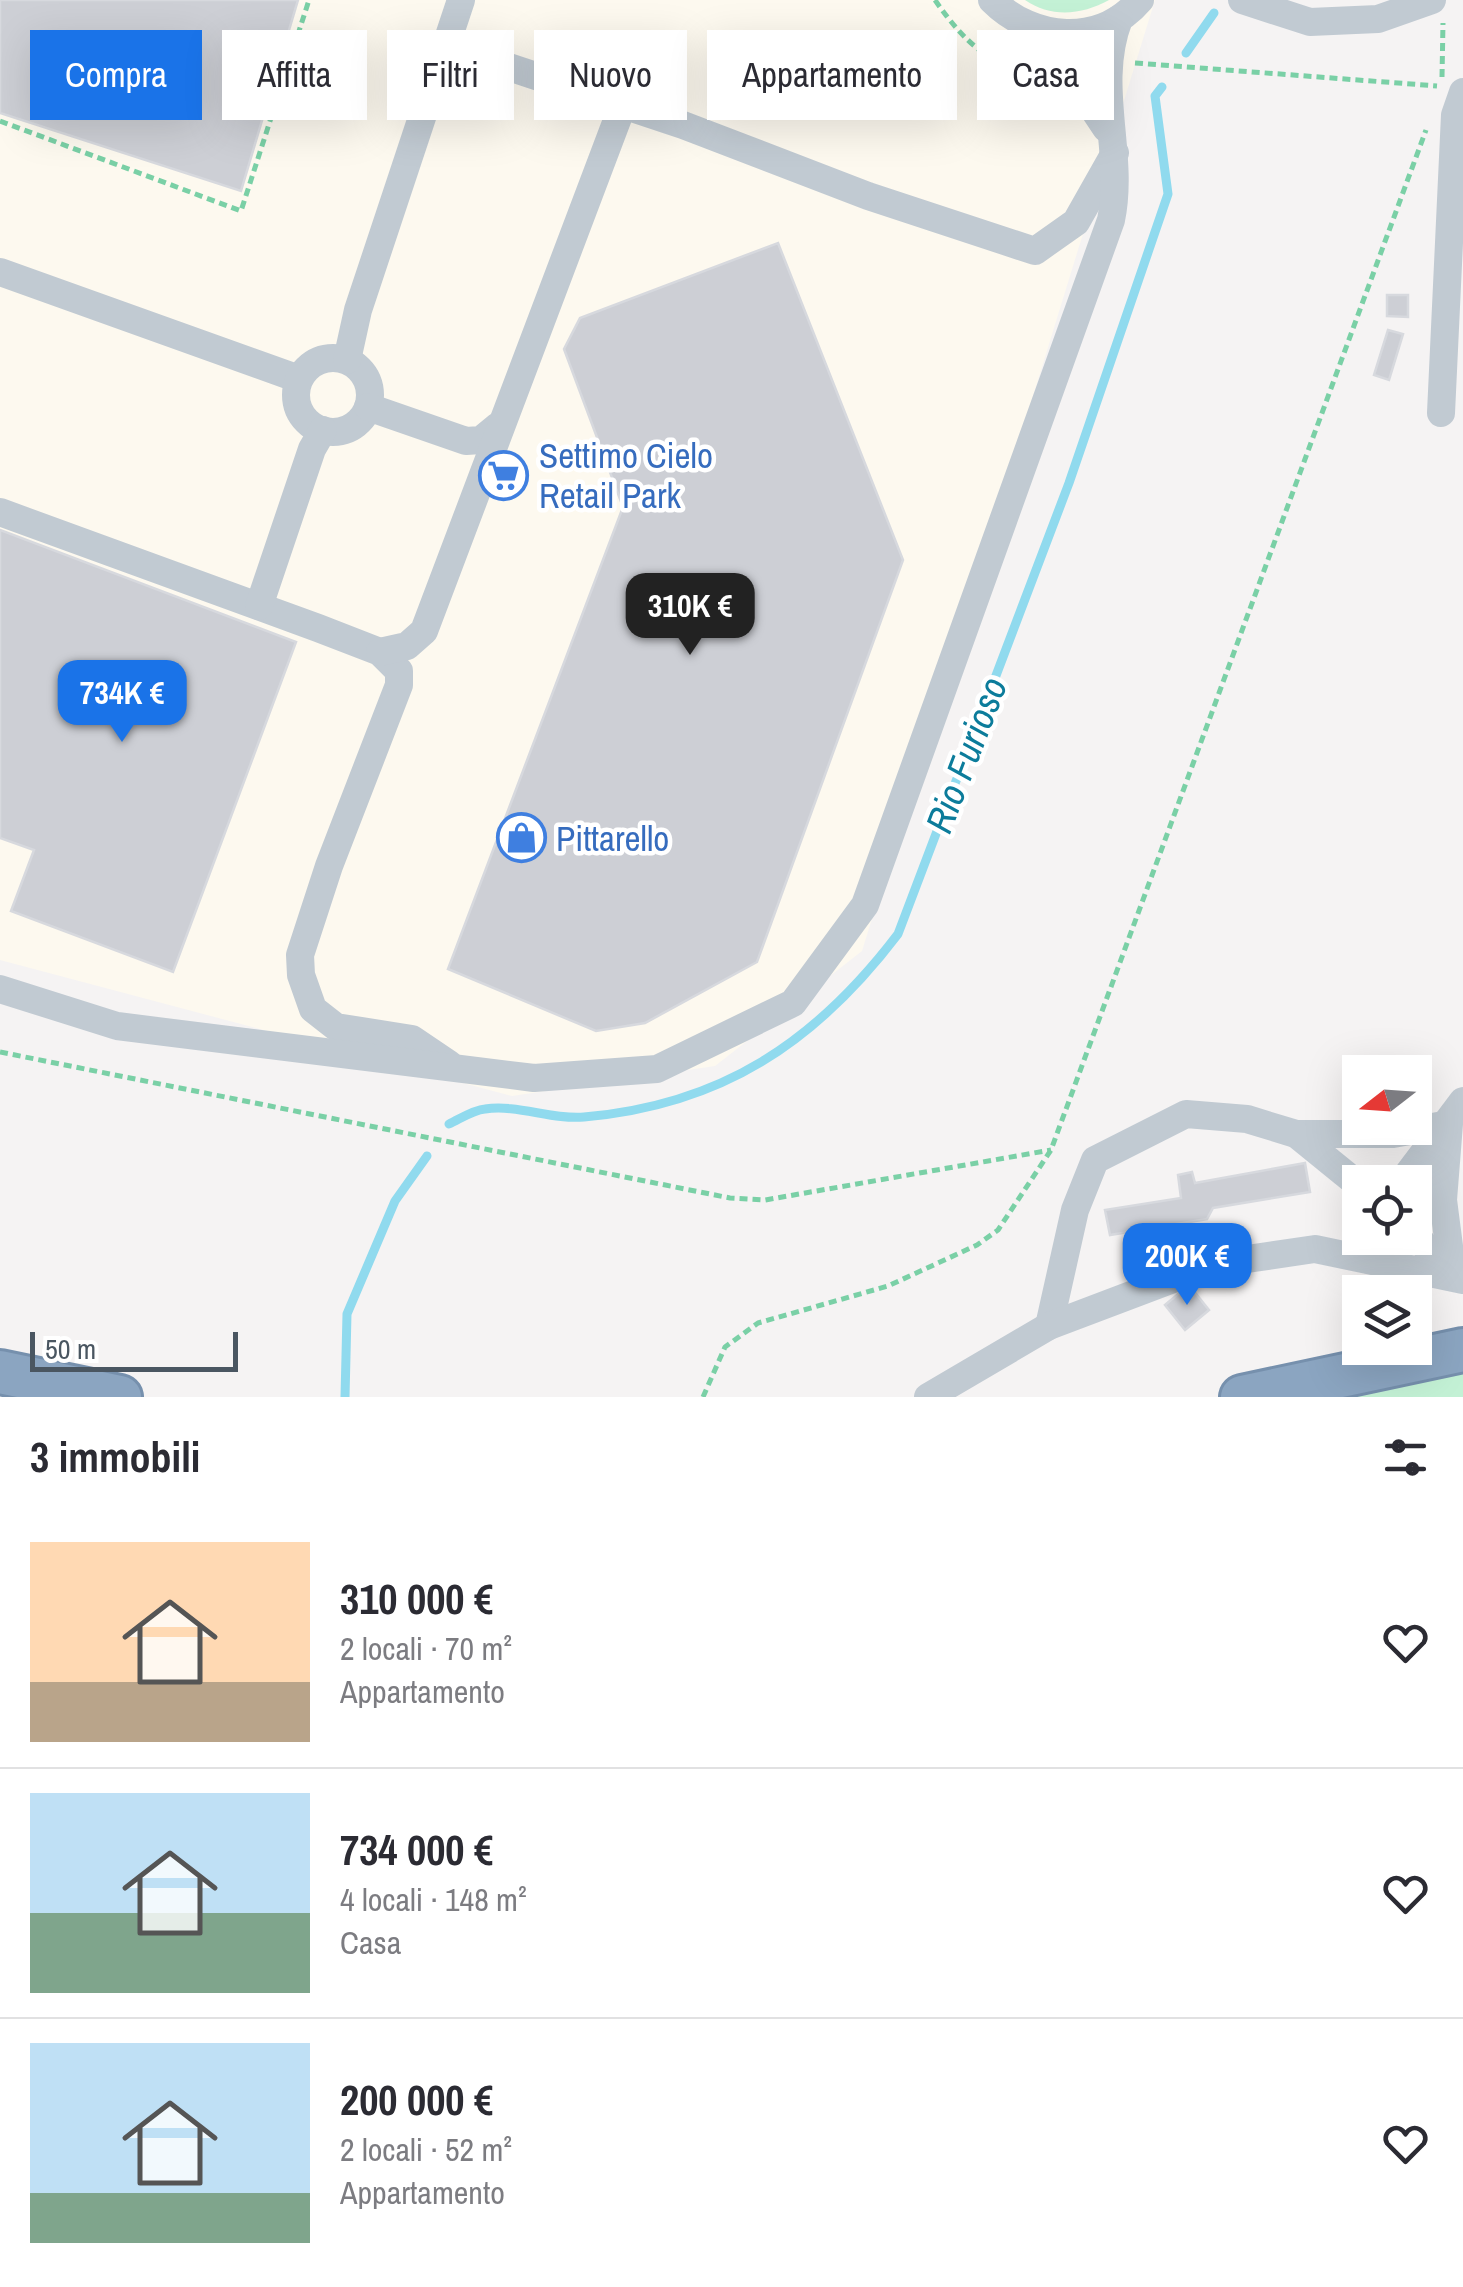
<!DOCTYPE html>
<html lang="it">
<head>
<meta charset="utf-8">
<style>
	:root { --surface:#fff; --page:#f2f2f3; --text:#2b2b33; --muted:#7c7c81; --line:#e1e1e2; --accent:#1a73e8 }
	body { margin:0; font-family:"Archivo Narrow",sans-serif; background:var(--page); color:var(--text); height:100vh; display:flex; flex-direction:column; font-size:38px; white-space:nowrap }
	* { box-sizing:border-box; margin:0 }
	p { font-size:32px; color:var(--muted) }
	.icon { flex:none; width:55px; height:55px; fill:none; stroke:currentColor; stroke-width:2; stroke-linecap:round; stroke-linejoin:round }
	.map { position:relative; height:1397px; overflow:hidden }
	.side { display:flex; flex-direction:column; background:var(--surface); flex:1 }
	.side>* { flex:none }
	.guide { position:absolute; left:30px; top:30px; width:1405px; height:90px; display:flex; gap:20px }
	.needle { width:65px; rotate:253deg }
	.buttons { position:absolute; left:1342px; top:1055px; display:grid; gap:20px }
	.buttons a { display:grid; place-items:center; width:90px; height:90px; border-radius:0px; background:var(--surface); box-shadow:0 10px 40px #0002; font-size:50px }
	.scale { position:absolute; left:30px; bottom:25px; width:208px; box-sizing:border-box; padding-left:10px; border:5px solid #4a5661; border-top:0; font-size:28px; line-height:35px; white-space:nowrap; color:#4a5661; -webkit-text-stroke:8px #fff; paint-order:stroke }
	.price { position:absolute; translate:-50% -85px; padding:0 22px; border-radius:20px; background:var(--accent); color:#fff; font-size:32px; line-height:65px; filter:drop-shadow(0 2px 5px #0008) }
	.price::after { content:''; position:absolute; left:50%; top:60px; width:30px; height:22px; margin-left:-15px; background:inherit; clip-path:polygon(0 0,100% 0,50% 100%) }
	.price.on { background:#222; color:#fff }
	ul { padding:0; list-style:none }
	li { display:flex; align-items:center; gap:30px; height:250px; padding:0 30px }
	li+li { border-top:2px solid var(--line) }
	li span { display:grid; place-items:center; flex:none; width:280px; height:200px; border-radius:0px; color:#555 }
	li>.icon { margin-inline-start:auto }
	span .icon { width:120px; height:120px; fill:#fffc; stroke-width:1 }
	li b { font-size:42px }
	h2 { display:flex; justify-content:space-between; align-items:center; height:120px; padding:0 30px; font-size:42px }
	.tag { padding:0 35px; border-radius:0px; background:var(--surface); box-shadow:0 10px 40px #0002; font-size:35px; line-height:90px }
	.tag.on { background:var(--accent); color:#fff }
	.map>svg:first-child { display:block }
	.commercial { fill:#fdf9ef }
	.grass { fill:#c3f1d5 }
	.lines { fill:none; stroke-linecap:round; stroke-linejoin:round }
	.stream { stroke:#90daee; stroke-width:9 }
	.building { fill:#cdcfd5; stroke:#d7d9de; stroke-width:2.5 }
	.highway-casing { stroke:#7690ad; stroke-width:48 }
	.path { stroke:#7ad0a6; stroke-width:5; stroke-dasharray:8 5; stroke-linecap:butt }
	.minor { stroke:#c1cad2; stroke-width:28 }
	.highway { stroke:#8ba5c1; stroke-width:42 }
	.labels { text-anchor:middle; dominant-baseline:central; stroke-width:9; stroke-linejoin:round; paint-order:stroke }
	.shop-label { font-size:35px; fill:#366cbe; stroke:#fff; text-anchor:start }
	.water-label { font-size:38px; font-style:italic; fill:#0c7c9b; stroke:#fff }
</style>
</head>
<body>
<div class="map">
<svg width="1463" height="1397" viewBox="0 0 1463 1397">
	<rect width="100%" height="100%" fill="#f5f3f3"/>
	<path class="commercial" d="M 0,0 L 1155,0 L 862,951 L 715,1066 L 512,1096 L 0,960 Z"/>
	<g class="grass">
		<path d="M 1025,0 L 1109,0 C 1082,15 1051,18 1025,0 Z"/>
		<path d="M 1463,1371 L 1463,1397 L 1354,1397 Z"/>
	</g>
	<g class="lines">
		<g class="stream">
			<path d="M 1186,53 L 1214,13"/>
			<path d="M 449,1124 C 460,1119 473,1110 485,1109 C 517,1104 552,1120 584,1117 C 722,1105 816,1042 898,934 L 1069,483 L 1168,194 L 1155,96 L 1162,87"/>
			<path d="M 345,1397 L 347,1314 L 395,1201 L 427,1156"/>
		</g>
	</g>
	<g class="building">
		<path d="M 0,0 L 298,0 L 241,191 L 0,113 Z"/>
		<path d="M 778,243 L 903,560 L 757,962 L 645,1023 L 596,1031 L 448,969 L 623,507 L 564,349 L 580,318 Z"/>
		<path d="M 1387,295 L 1408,295 L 1408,317 L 1387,316 Z"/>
		<path d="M 1388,330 L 1403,334 L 1389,380 L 1374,375 Z"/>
		<path d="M 0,530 L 296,642 L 173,972 L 11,911 L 34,850 L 0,838 Z"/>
		<path d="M 1305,1163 L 1310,1192 L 1213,1208 L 1207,1219 L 1110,1235 L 1105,1210 L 1181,1198 L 1178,1175 L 1192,1172 L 1195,1183 Z"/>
		<path d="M 1189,1285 L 1209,1310 L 1185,1330 L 1165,1305 Z"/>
	</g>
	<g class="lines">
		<defs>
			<g id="highway">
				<path d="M 0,1372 L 120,1397"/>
				<path d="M 1242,1397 L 1463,1350"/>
			</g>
		</defs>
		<use href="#highway" class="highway-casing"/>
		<g class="path">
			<path d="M 935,0 C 964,42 990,66 1041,78"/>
			<path d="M 1135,63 L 1437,86"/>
			<path d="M 1442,77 L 1443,23"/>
			<path d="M 0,121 L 241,211 L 309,0"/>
			<path d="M 0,1052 L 730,1198 L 765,1200 L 1051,1150"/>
			<path d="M 703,1397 L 725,1347 L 758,1323 L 888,1286 L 977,1245 L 998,1230 L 1051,1150 L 1426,130"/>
		</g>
		<g class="minor">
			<path d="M 992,0 C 1033,41 1100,47 1140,0"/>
			<path d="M 1242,0 L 1310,22 L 1378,19 L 1432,0"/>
			<path d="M 1042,32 L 1106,128"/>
			<path d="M 446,46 L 683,125 L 868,196 L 1035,251 L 1076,222 L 1115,153"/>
			<path d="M 0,272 L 299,379"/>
			<circle cx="333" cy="395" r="37"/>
			<path d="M 347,360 L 358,310 L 461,0"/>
			<path d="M 368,407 L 466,441 L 481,440 L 498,426"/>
			<path d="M 1441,413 L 1455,115 L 1463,92"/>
			<path d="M 0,512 L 318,628 L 380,652 L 399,671 L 399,685 L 329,866 L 300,955 L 301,975 L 313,1009 L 336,1027 L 412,1039 L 449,1064"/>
			<path d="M 259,606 L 312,449 L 323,430"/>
			<path d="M 380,652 L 407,646 L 424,631 L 622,107"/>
			<path d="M 0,989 L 117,1026 L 534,1078 L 657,1069 L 793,1003 L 865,905 L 1111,220 C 1125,153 1093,86 1119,19"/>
			<path d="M 1296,1134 L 1393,1134 L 1449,1124 L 1443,1200 L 1453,1277"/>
			<path d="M 1402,1182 L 1463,1101"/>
			<path d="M 1415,1235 L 1453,1277"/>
			<path d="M 1049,1326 L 1075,1210 L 1095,1160 L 1186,1114 L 1247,1119 L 1296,1134 L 1360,1186"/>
			<path d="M 928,1397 L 1049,1326 L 1213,1264 L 1315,1249 L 1463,1280"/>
		</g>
		<use href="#highway" class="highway"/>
	</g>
	<defs>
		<symbol id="supermarket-ring" viewBox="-11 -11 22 22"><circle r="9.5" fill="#fff" stroke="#3f7fe0" stroke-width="1.5"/><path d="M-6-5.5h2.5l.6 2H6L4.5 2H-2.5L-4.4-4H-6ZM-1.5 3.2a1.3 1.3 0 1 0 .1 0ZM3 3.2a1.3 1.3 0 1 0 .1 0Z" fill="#3f7fe0"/></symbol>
		<symbol id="shop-ring" viewBox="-11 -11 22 22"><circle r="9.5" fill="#fff" stroke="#3f7fe0" stroke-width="1.5"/><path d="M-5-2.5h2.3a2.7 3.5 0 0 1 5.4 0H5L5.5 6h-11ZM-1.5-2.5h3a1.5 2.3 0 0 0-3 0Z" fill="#3f7fe0"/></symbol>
	</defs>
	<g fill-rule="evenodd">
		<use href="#supermarket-ring" x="476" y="448" width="55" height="55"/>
		<use href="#shop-ring" x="494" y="810" width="55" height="55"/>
	</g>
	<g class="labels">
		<g class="shop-label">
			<text x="539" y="455">Settimo Cielo<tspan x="539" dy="40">Retail Park</tspan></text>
			<text x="556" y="838">Pittarello</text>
		</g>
		<g class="water-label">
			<text transform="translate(966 755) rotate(-69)">Rio Furioso</text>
		</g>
	</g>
</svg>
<div class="buttons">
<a><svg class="needle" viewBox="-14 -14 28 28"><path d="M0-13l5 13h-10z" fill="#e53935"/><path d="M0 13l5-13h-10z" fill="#7c7c81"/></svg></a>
<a><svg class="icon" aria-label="locate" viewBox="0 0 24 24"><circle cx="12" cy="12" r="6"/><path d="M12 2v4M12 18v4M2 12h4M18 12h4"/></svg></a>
<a><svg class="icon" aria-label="layers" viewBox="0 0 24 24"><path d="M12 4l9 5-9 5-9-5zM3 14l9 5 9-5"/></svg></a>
</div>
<div class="scale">50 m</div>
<b class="price on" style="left:690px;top:658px">310K €</b>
<b class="price" style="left:122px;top:745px">734K €</b>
<b class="price" style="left:1187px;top:1308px">200K €</b>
<div class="guide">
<a class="tag on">Compra</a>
<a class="tag">Affitta</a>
<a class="tag">Filtri</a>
<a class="tag">Nuovo</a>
<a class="tag">Appartamento</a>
<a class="tag">Casa</a>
</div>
</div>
<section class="side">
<h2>3 immobili<svg class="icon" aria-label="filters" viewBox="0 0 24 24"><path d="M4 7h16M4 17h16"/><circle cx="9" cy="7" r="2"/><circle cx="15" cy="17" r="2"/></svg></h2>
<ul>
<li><span style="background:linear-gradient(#ffd9b3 70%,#b9a48a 0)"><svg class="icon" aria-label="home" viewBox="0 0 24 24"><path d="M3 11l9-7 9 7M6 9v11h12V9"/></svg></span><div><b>310 000 €</b><p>2 locali · 70 m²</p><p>Appartamento</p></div><svg class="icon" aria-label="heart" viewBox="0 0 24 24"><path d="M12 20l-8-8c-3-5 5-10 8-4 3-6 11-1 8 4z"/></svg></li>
<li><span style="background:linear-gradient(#bfe0f5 60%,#7fa58c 0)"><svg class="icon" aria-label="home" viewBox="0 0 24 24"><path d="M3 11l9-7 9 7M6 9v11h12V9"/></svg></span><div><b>734 000 €</b><p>4 locali · 148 m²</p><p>Casa</p></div><svg class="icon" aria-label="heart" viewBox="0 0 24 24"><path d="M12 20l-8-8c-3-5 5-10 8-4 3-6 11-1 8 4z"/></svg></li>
<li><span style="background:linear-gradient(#bfe0f5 75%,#7fa58c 0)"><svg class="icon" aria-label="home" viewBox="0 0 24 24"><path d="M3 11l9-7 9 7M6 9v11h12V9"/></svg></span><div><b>200 000 €</b><p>2 locali · 52 m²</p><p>Appartamento</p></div><svg class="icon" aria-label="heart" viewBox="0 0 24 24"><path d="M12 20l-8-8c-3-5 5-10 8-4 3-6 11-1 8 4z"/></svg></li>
</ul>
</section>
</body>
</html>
